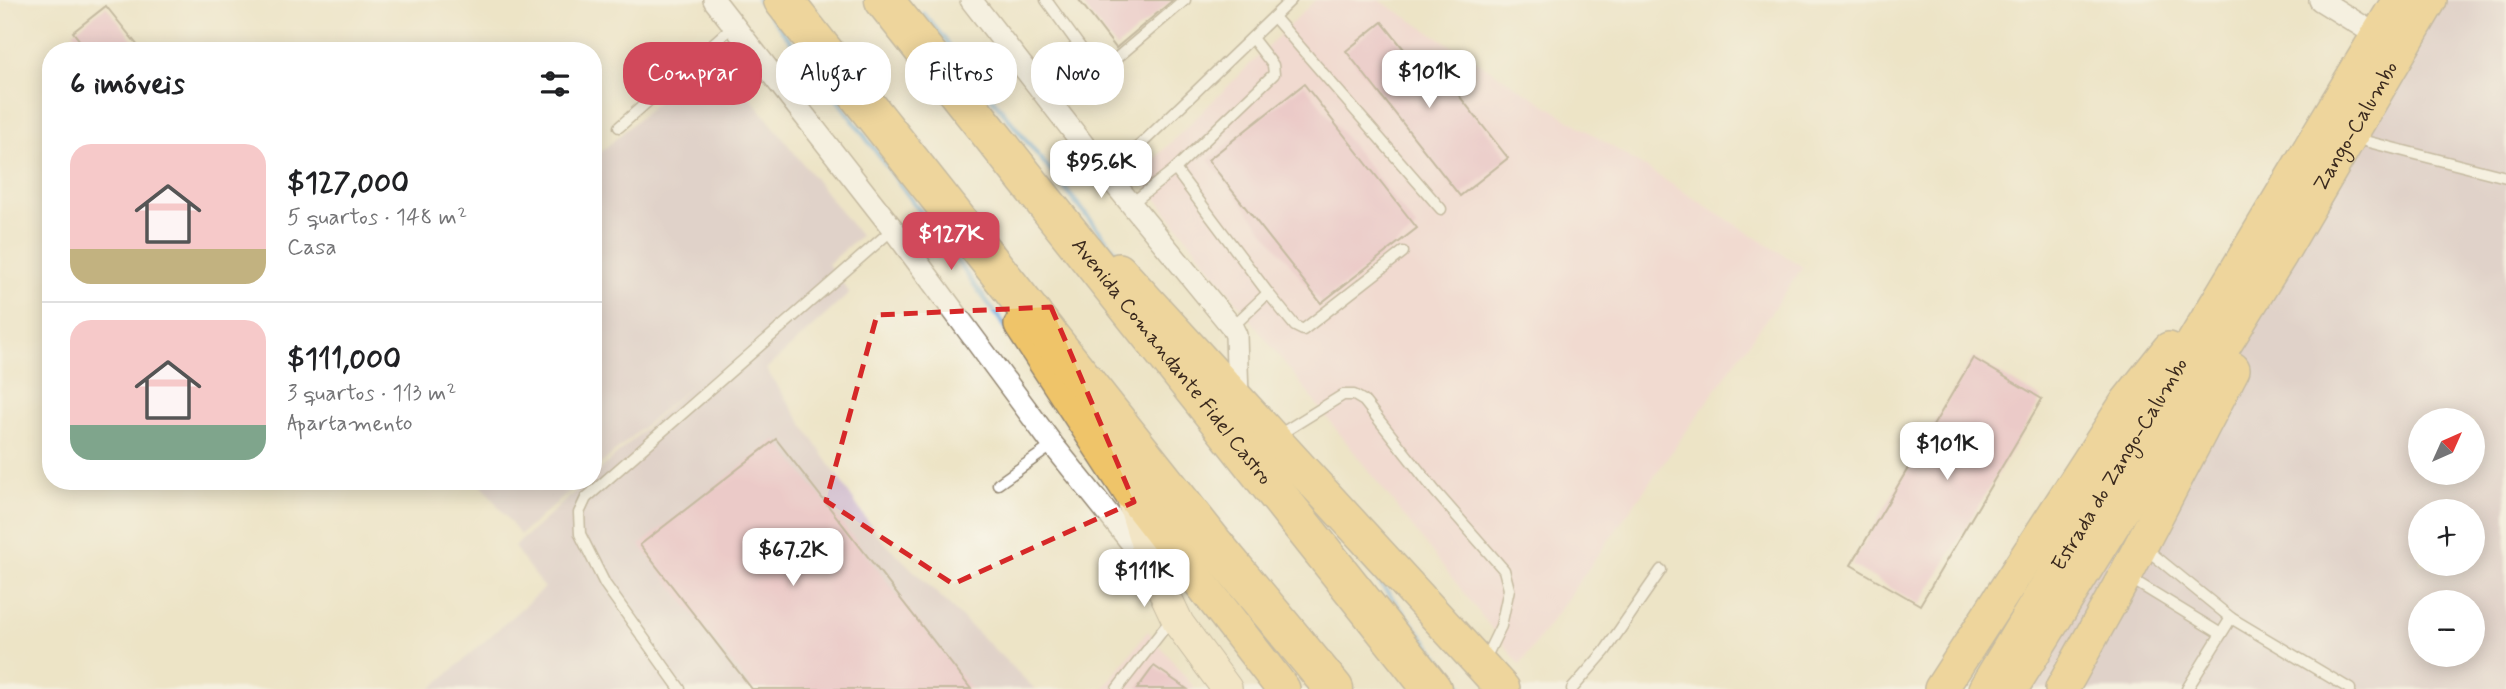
<!DOCTYPE html>
<html lang="pt">
<head>
<meta charset="utf-8">
<style>
	:root { --surface:#fff; --page:#f2f2f2; --text:#202124; --muted:#757577; --line:#e0e0e0; --accent:#d1495b }
	body { margin:0; font-family:Mynerve,sans-serif; background:var(--page); color:var(--text); height:100vh; display:flex; flex-direction:column; font-size:26px; white-space:nowrap }
	* { box-sizing:border-box; margin:0 }
	p { font-size:23px; color:var(--muted) }
	.icon { flex:none; width:38px; height:38px; fill:none; stroke:currentColor; stroke-width:2; stroke-linecap:round; stroke-linejoin:round }
	.map { position:relative; flex:1; overflow:hidden }
	.details { position:absolute; left:42px; top:42px; width:560px; height:448px; display:flex; flex-direction:column; background:var(--surface); border-radius:28px; box-shadow:0 4px 18px #0003 }
	.details>* { flex:none }
	.hud { position:absolute; left:623px; top:42px; width:665px; height:63px; display:flex; gap:14px }
	.needle { width:46px; rotate:45deg }
	.tools { position:absolute; left:2408px; top:408px; display:grid; gap:14px }
	.tools a { display:grid; place-items:center; width:77px; height:77px; border-radius:50%; background:var(--surface); box-shadow:0 4px 18px #0003; font-size:35px }
	.price { position:absolute; translate:-50% -60px; padding:0 16px; border-radius:14px; background:#fff; color:#222; font-size:23px; line-height:46px; filter:drop-shadow(0 2px 4px #0008) }
	.price::after { content:''; position:absolute; left:50%; top:42px; width:21px; height:16px; margin-left:-10px; background:inherit; clip-path:polygon(0 0,100% 0,50% 100%) }
	.price.current { background:var(--accent); color:#fff }
	ul { padding:0; list-style:none }
	li { display:flex; align-items:center; gap:21px; height:175px; padding:0 28px }
	li+li { border-top:2px solid var(--line) }
	li span { display:grid; place-items:center; flex:none; width:196px; height:140px; border-radius:21px; color:#555 }
	li>.icon { margin-inline-start:auto }
	span .icon { width:84px; height:84px; fill:#fffc; stroke-width:1 }
	li b { font-size:30px }
	h2 { display:flex; justify-content:space-between; align-items:center; height:84px; padding:0 28px; font-size:30px }
	.pill { padding:0 24px; border-radius:28px; background:var(--surface); box-shadow:0 4px 18px #0003; font-size:24px; line-height:63px }
	.pill.current { background:var(--accent); color:#fff }
	.map>svg:first-child { display:block }
	.built { fill:#f5cfdb }
	.industrial { fill:#d1bdcc; fill-rule:evenodd }
	.lines { fill:none; stroke-linecap:round; stroke-linejoin:round }
	.stream { stroke:#65a4d8; stroke-width:5 }
	.building { fill:#e9acca }
	.lane-casing { stroke:#948772; stroke-width:13 }
	.street-casing { stroke:#948772; stroke-width:24 }
	.secondary-casing { stroke:#948772; stroke-width:32 }
	.primary-casing { stroke:#948772; stroke-width:36 }
	.highway-casing { stroke:#948772; stroke-width:41 }
	.lane { stroke:#fff; stroke-width:10 }
	.street { stroke:#fff; stroke-width:21 }
	.secondary { stroke:#f9e7c3; stroke-width:30 }
	.primary { stroke:#efc469; stroke-width:33 }
	.highway { stroke:#efc469; stroke-width:38 }
	.marked { fill:none; stroke:#d62828; stroke-width:5; stroke-dasharray:14 9; stroke-linejoin:round }
	.labels { text-anchor:middle; dominant-baseline:central; stroke-width:6; stroke-linejoin:round; paint-order:stroke }
	.street-label { font-size:21px; fill:#3b2a1e; stroke:#fff }
</style>
</head>
<body>
<div class="map">
<svg width="2506" height="689" viewBox="0 0 2506 689">
	<rect width="100%" height="100%" fill="#fff"/>
	<filter id="ink" filterUnits="userSpaceOnUse"><feTurbulence type="fractalNoise" baseFrequency=".0143" numOctaves="2"/><feDisplacementMap in="SourceGraphic" scale="14" xChannelSelector="R" yChannelSelector="G"/><feConvolveMatrix kernelMatrix="1 2 1 2 8 2 1 2 1" color-interpolation-filters="sRGB"/></filter>
	<filter id="wash" filterUnits="userSpaceOnUse"><feTurbulence type="fractalNoise" baseFrequency=".00686" numOctaves="4" result="noise"/><feDisplacementMap in="SourceGraphic" scale="28" xChannelSelector="R" yChannelSelector="G"/><feGaussianBlur stdDeviation="1.57" result="paint"/><feColorMatrix in="noise" values="0 0 0 0 0 0 0 0 0 0 0 0 0 0 0 0 0 1.4 0 .05"/><feComposite in="paint" operator="in"/></filter>
	<g filter="url(#wash)">
		<rect width="100%" height="100%" fill="#ede4c6"/>
		<g class="built">
			<path d="M 1315,0 L 1379,0 L 1803,267 L 1520,665 L 1138,175 Z"/>
			<path d="M 1148,631 L 1195,689 L 1103,689 Z"/>
		</g>
		<g class="industrial">
			<path d="M 2424,0 L 2506,0 L 2506,689 L 2017,689 ZM 2420,420 L 2473,420 L 2473,472 L 2420,472 ZM 2420,511 L 2473,511 L 2473,564 L 2420,564 ZM 2420,602 L 2473,602 L 2473,654 L 2420,654 Z"/>
			<path d="M 714,51 L 860,236 L 828,264 L 850,293 L 766,369 L 876,534 L 1035,689 L 431,689 L 544,588 L 514,547 L 587,481 L 593,481 L 593,476 L 702,376 L 593,471 L 593,159 Z"/>
			<path d="M 479,481 L 582,481 L 520,535 Z"/>
		</g>
		<g class="lines">
			<g class="stream">
				<path d="M 758,0 L 824,83"/>
				<path d="M 924,14 L 1121,258"/>
				<path d="M 835,96 L 1008,330"/>
				<path d="M 1353,549 L 1464,689"/>
			</g>
		</g>
		<g id="blocks">
			<g class="building">
				<path d="M 1079,0 L 1173,0 L 1116,48 Z"/>
				<path d="M 106,6 L 142,51 L 88,51 L 73,32 Z"/>
				<path d="M 1382,22 L 1420,69 L 1431,60 L 1508,158 L 1460,196 L 1346,51 Z"/>
				<path d="M 1304,84 L 1417,228 L 1321,303 L 1208,160 Z"/>
				<path d="M 1973,358 L 2042,399 L 1920,605 L 1851,565 Z"/>
				<path d="M 776,439 L 971,689 L 752,689 L 640,545 Z"/>
				<path d="M 1154,666 L 1187,689 L 1137,689 Z"/>
			</g>
		</g>
	</g>
	<g filter="url(#ink)">
		<use href="#blocks" fill-opacity="0" stroke="#948772" stroke-width="2"/>
		<g class="lines">
			<defs>
				<g id="lane">
					<path d="M 1046,0 L 1099,73 L 1185,0"/>
					<path d="M 1274,17 L 1441,209"/>
					<path d="M 1033,79 L 1078,45"/>
					<path d="M 619,127 L 733,26"/>
					<path d="M 2353,138 L 2506,177"/>
					<path d="M 1175,169 L 1274,74 L 1273,65 L 1252,38"/>
					<path d="M 1108,176 L 1291,0"/>
					<path d="M 1132,203 L 1175,169 L 1268,293"/>
					<path d="M 1232,327 L 1268,293 L 1295,326 L 1303,330 L 1403,252"/>
					<path d="M 1277,436 L 1343,395 L 1354,395 L 1364,401 L 1435,491 L 1504,570 L 1509,589 L 1501,626 L 1483,663"/>
					<path d="M 998,484 L 1053,445"/>
					<path d="M 2145,548 L 2231,618 L 2350,689"/>
					<path d="M 2128,577 L 2221,634"/>
					<path d="M 680,689 L 605,584 L 580,534 L 579,513 L 586,498 L 893,229"/>
					<path d="M 1117,689 L 1173,617"/>
					<path d="M 1572,689 L 1605,651 L 1661,570"/>
					<path d="M 2187,689 L 2231,618"/>
				</g>
				<g id="street">
					<path d="M 714,0 L 893,229 L 1053,445 L 1146,561"/>
					<path d="M 971,0 L 1108,176 L 1232,327 L 1236,335 L 1238,397"/>
					<path d="M 2320,0 L 2378,36"/>
				</g>
				<path id="secondary" d="M 1132,499 L 1154,571 L 1179,624 L 1227,689"/>
				<g id="primary">
					<path d="M 1119,270 L 1503,689"/>
					<path d="M 1021,325 L 1130,492 L 1283,689"/>
					<path d="M 1941,689 L 2127,402 L 2169,349"/>
					<path id="s1" d="M 1985,689 L 2399,0"/>
					<path id="s2" d="M 2011,689 L 2281,254 L 2430,0"/>
					<path d="M 2062,689 L 2125,576 L 2233,369"/>
				</g>
				<g id="highway">
					<path d="M 783,0 L 1213,543 L 1334,689"/>
					<path id="s3" d="M 884,0 L 1432,689"/>
				</g>
			</defs>
			<use href="#lane" class="lane-casing"/>
			<use href="#street" class="street-casing"/>
			<use href="#secondary" class="secondary-casing"/>
			<use href="#primary" class="primary-casing"/>
			<use href="#highway" class="highway-casing"/>
			<use href="#lane" class="lane"/>
			<use href="#street" class="street"/>
			<use href="#secondary" class="secondary"/>
			<use href="#primary" class="primary"/>
			<use href="#highway" class="highway"/>
		</g>
	</g>
	<path d="M0 0H2506V689H0ZM 1051,307 L 1134,502 L 953,584 L 826,501 L 877,315 Z" fill="#ede4c6" fill-opacity=".55" fill-rule="evenodd"/>
	<path class="marked" d="M 1051,307 L 1134,502 L 953,584 L 826,501 L 877,315 Z"/>
	<g class="labels">
		<g class="street-label">
			<text stroke="none"><textPath href="#s2" startOffset="660">Zango-Calumbo</textPath></text>
			<text stroke="none"><textPath href="#s3" startOffset="462">Avenida Comandante Fidel Castro</textPath></text>
			<text stroke="none"><textPath href="#s1" startOffset="262">Estrada do Zango-Calumbo</textPath></text>
		</g>
	</g>
</svg>
<div class="tools">
<a><svg class="needle" viewBox="-14 -14 28 28"><path d="M0-13l5 13h-10z" fill="#e53935"/><path d="M0 13l5-13h-10z" fill="#757577"/></svg></a>
<a>+</a>
<a>−</a>
</div>
<b class="price" style="left:1429px;top:110px">$101K</b>
<b class="price" style="left:1101px;top:200px">$95.6K</b>
<b class="price current" style="left:951px;top:272px">$127K</b>
<b class="price" style="left:1947px;top:482px">$101K</b>
<b class="price" style="left:793px;top:588px">$67.2K</b>
<b class="price" style="left:1144px;top:609px">$111K</b>
<div class="hud">
<a class="pill current">Comprar</a>
<a class="pill">Alugar</a>
<a class="pill">Filtros</a>
<a class="pill">Novo</a>
</div>
<section class="details">
<h2>6 imóveis<svg class="icon" aria-label="filters" viewBox="0 0 24 24"><path d="M4 7h16M4 17h16"/><circle cx="9" cy="7" r="2"/><circle cx="15" cy="17" r="2"/></svg></h2>
<ul>
<li><span style="background:linear-gradient(#f6c9c9 75%,#c2b280 0)"><svg class="icon" aria-label="home" viewBox="0 0 24 24"><path d="M3 11l9-7 9 7M6 9v11h12V9"/></svg></span><div><b>$127,000</b><p>5 quartos · 148 m²</p><p>Casa</p></div></li>
<li><span style="background:linear-gradient(#f6c9c9 75%,#7fa58c 0)"><svg class="icon" aria-label="home" viewBox="0 0 24 24"><path d="M3 11l9-7 9 7M6 9v11h12V9"/></svg></span><div><b>$111,000</b><p>3 quartos · 113 m²</p><p>Apartamento</p></div></li>
</ul>
</section>
</div>
</body>
</html>
